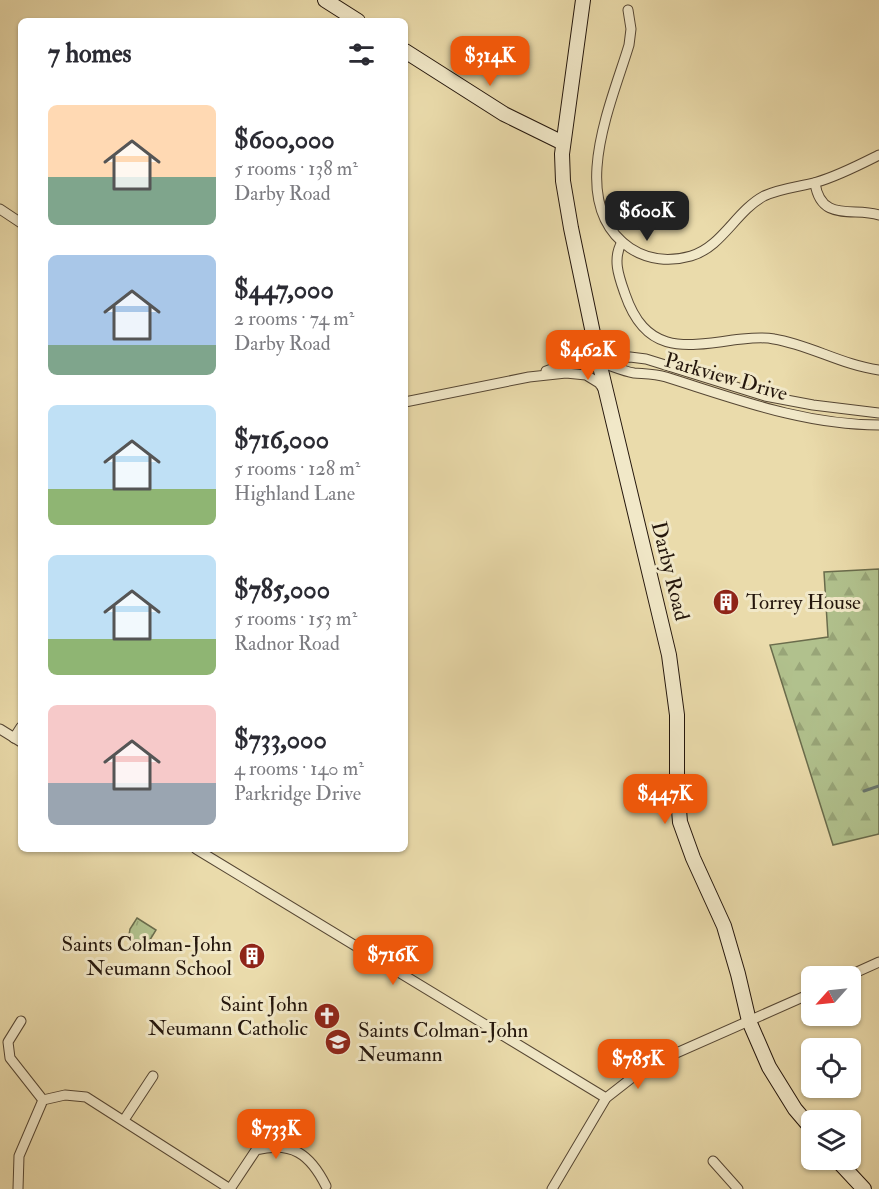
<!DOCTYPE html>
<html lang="en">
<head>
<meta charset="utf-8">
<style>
	:root { --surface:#fff; --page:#f7f7f7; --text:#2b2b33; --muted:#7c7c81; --accent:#ea580c }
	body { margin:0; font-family:"IM FELL Double Pica",serif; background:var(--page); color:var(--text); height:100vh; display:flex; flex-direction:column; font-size:22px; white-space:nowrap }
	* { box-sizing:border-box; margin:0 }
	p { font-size:20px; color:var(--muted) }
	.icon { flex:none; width:33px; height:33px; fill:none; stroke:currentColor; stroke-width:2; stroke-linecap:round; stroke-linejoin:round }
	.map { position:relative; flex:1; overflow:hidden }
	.side { position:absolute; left:18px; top:18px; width:390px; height:834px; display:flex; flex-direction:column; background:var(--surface); border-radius:9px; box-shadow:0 2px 4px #0004 }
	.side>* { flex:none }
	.needle { width:39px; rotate:243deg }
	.buttons { position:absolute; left:801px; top:966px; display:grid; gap:12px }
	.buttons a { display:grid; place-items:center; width:60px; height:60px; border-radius:9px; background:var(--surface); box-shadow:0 2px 4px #0004; font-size:30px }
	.price { position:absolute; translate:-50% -51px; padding:0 14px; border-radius:12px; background:var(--accent); color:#fff; font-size:20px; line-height:39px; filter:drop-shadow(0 2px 3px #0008) }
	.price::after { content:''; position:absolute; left:50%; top:36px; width:18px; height:14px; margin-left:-9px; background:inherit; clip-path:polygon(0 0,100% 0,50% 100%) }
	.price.selected { background:#222; color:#fff }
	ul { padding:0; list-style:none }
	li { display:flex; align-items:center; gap:18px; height:150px; padding:0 30px }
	li span { display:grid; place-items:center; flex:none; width:168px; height:120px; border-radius:9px; color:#555 }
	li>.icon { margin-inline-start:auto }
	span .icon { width:72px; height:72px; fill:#fffc; stroke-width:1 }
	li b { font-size:26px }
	h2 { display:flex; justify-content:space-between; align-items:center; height:72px; padding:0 30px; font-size:26px }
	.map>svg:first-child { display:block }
	.forest { fill:url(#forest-firs); stroke:#6a6c4c; stroke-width:1.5 }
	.park { fill:url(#park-tufts); stroke:#6a6c4c; stroke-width:1.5 }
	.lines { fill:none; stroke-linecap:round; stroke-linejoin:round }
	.stream { stroke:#6a786e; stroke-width:3 }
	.street-casing { stroke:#564734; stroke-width:11 }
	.secondary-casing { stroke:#24160c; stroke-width:16 }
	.street { stroke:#f1e8c8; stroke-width:9 }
	.secondary { stroke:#f1e8c8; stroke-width:14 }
	.labels { text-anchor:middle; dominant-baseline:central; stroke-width:6; stroke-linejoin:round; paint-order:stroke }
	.street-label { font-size:21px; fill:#24160c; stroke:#f1e8c8 }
	.poi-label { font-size:21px; fill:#24160c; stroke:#f1e8c8; text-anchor:start }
</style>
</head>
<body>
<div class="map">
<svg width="879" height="1189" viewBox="0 0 879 1189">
	<defs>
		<pattern id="forest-firs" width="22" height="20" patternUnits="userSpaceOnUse" patternTransform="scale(1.5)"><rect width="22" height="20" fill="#b1c18d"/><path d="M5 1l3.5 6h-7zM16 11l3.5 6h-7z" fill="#98a578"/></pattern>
		<pattern id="park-tufts" width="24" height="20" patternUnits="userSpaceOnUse" patternTransform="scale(1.5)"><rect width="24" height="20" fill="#b1c18d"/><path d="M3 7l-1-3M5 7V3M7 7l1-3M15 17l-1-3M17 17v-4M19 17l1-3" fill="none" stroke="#98a578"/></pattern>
	</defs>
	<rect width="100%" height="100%" fill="#eadbab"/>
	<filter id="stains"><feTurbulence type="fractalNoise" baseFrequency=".00333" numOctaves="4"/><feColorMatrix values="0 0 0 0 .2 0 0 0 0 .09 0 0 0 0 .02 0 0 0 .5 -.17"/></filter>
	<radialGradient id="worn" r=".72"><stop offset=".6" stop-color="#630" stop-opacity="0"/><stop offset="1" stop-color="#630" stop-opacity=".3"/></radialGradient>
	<path class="forest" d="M 879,569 L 879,834 L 833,845 L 770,645 L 828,637 L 824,572 Z"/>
	<path class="park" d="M 137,918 L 156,930 L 145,948 L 134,941 L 129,935 L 130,929 Z"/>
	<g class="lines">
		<path class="stream" d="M 864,791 L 879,786"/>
		<defs>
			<g id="street">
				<path d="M 628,10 L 631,29 L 629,45 C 612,102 565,204 630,248 C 648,260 670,262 691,256 C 722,247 736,211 764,196 C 781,188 799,187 817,182 C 838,176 859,165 879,155"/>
				<path d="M 815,183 C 821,223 854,207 879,215"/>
				<path d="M 0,209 L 21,223"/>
				<path d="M 622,242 C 612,259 619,277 625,294 C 645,352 680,348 733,340 C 746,339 760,336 774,339 C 810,345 842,365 879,370"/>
				<path d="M 604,361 L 630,357 L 646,359 L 765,396 L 813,405 L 879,413"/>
				<path d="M 599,362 C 610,365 622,371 634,373 C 645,374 655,374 666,377 C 736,399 804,425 879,425"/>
				<path d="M 546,371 C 567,364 586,358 592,333"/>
				<path d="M 405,402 L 529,377 L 566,373 L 586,375 L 599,383 L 604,390"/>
				<path d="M 0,729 L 21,742"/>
				<path d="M 14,738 L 21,727"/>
				<path d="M 196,849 L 606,1098"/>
				<path d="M 848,976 L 879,962"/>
				<path d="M 21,1021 L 8,1042 L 10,1058 L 43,1100"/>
				<path d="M 124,1120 L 153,1076"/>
				<path d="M 713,1161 L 738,1189"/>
				<path d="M 18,1189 L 19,1156 L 43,1100 L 65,1095 L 86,1097 L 230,1189"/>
				<path d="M 230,1189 L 256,1150 C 292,1141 310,1154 326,1186"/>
				<path d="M 552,1189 L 606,1098 L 647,1066 L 812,993"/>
			</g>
			<g id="secondary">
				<path d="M 325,0 L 358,21"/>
				<path d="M 583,0 L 562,154 L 563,181 L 571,228 L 599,362 L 669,655 L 677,715 L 677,785 L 680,822 L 693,858 L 724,926 L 738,974 L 749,1021 L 769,1067 L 795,1109 L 812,1129"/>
				<path d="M 405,51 L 504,114 L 563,143"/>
				<path d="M 837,1160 L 864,1189"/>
			</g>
		</defs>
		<use href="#street" class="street-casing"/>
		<use href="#secondary" class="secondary-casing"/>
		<use href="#street" class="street"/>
		<use href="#secondary" class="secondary"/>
	</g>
	<defs>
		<symbol id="building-disc" viewBox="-11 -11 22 22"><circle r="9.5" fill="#8f2418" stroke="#f1e8c8"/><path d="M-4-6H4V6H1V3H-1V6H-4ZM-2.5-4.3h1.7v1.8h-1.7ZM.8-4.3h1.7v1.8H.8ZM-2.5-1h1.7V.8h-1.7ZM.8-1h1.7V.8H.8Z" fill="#fff"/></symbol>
		<symbol id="church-disc" viewBox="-11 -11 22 22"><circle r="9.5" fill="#8f2418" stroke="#f1e8c8"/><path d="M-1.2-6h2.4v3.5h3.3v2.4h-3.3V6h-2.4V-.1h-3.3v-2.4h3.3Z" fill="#fff"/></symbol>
		<symbol id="school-disc" viewBox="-11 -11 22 22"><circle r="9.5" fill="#8f2418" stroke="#f1e8c8"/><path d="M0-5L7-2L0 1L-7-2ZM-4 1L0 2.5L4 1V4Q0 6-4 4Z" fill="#fff"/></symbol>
	</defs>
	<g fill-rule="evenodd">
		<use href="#building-disc" x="711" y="587" width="30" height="30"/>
		<use href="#building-disc" x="237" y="941" width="30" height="30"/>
		<use href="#church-disc" x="312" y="1001" width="30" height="30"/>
		<use href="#school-disc" x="323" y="1027" width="30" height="30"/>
	</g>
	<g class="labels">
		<g class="street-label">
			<text transform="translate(726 377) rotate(16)">Parkview Drive</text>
			<text transform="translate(670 571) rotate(76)">Darby Road</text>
		</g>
		<g class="poi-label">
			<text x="746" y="602">Torrey House</text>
			<text x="232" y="944" text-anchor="end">Saints Colman-John<tspan x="232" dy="24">Neumann School</tspan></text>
			<text x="308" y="1004" text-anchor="end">Saint John<tspan x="308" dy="24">Neumann Catholic</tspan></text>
			<text x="358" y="1030">Saints Colman-John<tspan x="358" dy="24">Neumann</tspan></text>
		</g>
	</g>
	<rect width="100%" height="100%" filter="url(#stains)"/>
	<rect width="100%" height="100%" fill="url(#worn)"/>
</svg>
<div class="buttons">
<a><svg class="needle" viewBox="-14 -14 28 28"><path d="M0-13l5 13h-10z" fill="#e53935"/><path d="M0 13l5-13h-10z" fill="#7c7c81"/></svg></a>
<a><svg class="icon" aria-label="locate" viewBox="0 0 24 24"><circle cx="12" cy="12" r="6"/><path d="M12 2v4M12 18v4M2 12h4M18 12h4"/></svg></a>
<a><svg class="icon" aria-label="layers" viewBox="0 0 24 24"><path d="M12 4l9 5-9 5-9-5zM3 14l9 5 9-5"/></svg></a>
</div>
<b class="price" style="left:490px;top:87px">$314K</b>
<b class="price selected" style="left:647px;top:242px">$600K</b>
<b class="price" style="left:588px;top:381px">$462K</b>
<b class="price" style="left:665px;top:825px">$447K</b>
<b class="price" style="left:393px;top:986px">$716K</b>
<b class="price" style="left:638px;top:1090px">$785K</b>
<b class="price" style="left:276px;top:1160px">$733K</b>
<section class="side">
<h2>7 homes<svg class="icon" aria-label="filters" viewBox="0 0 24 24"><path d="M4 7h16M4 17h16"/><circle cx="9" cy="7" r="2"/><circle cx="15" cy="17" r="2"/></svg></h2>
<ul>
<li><span style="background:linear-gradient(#ffd9b3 60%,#7fa58c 0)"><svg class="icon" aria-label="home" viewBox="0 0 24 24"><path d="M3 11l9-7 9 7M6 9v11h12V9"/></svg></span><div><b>$600,000</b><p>5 rooms · 138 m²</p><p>Darby Road</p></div></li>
<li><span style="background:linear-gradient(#a9c7e8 75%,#7fa58c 0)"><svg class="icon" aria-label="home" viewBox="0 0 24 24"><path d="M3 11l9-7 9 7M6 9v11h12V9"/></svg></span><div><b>$447,000</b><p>2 rooms · 74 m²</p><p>Darby Road</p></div></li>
<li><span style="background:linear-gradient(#bfe0f5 70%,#8fb573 0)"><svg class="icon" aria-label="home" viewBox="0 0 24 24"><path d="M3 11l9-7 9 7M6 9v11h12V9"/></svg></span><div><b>$716,000</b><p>5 rooms · 128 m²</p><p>Highland Lane</p></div></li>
<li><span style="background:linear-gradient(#bfe0f5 70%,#8fb573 0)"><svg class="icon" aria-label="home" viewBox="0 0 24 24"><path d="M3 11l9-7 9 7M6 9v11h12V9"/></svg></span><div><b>$785,000</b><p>5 rooms · 153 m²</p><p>Radnor Road</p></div></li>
<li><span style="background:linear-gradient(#f6c9c9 65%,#9aa5b1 0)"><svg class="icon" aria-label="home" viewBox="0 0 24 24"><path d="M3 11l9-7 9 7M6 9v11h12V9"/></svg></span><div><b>$733,000</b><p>4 rooms · 140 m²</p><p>Parkridge Drive</p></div></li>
</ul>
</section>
</div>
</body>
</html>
